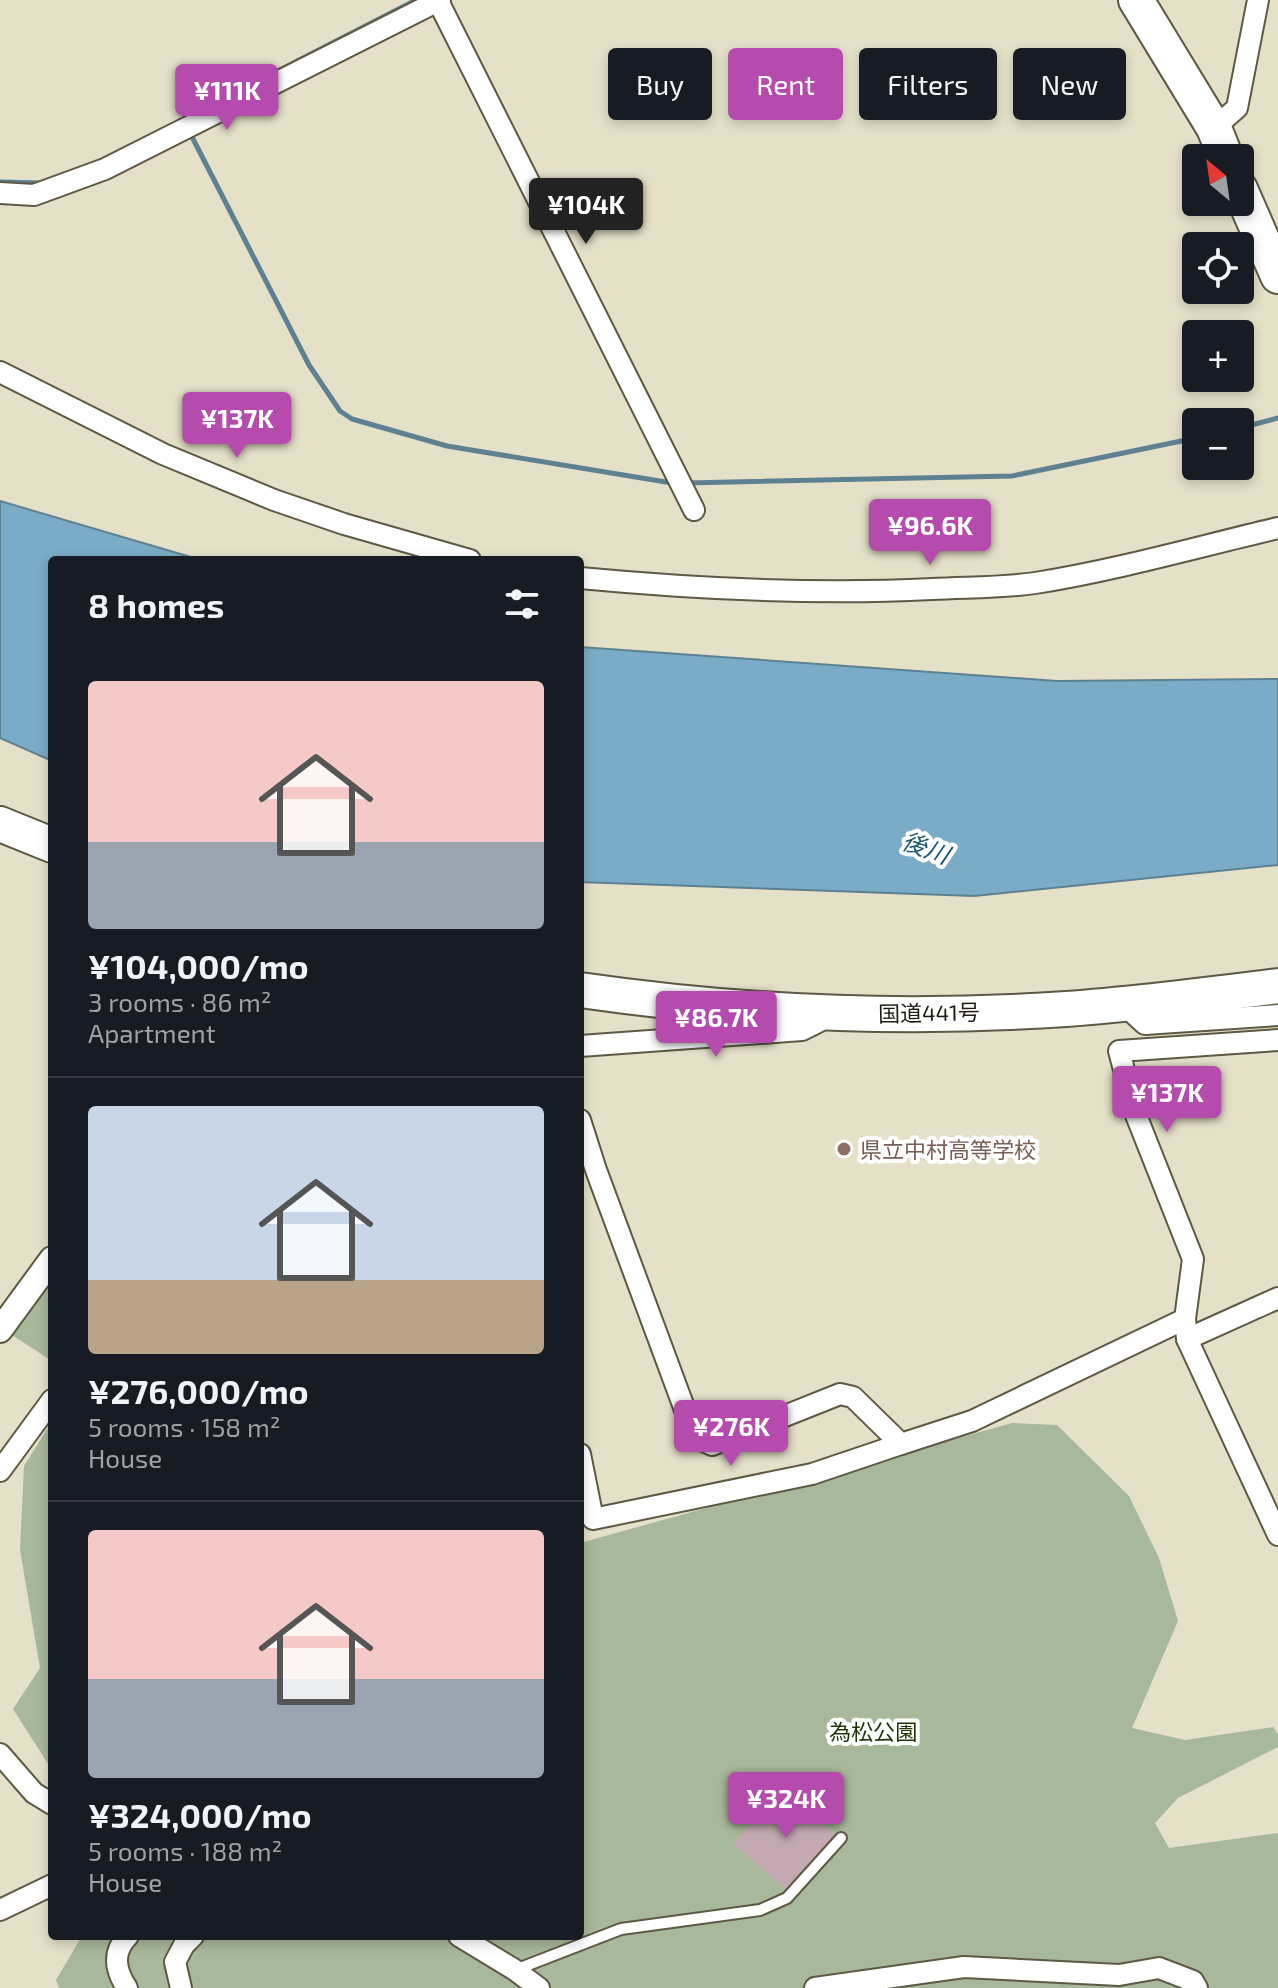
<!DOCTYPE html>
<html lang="en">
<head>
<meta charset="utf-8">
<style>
	:root { --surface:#171b24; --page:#242831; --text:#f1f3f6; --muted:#9ea1a6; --line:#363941; --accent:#b44bad }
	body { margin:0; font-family:"Exo 2","Noto Sans JP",sans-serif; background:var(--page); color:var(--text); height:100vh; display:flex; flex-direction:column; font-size:30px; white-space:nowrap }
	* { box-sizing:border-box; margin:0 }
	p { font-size:26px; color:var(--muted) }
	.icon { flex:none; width:44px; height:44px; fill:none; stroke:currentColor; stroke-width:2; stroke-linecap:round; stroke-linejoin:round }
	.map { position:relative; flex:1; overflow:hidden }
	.details { position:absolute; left:48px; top:556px; width:536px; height:1384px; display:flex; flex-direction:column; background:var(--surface); border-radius:8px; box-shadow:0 4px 12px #0003 }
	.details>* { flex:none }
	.banner { position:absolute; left:608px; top:48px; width:550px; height:72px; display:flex; gap:16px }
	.needle { width:52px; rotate:331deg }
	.buttons { position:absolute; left:1182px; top:144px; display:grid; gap:16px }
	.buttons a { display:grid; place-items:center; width:72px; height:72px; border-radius:8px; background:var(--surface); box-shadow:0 4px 12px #0003; font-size:40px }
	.price { position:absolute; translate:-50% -68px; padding:0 18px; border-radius:8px; background:var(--accent); color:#fff; font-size:26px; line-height:52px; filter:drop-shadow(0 2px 4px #0008) }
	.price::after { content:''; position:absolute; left:50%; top:48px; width:24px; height:18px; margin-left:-12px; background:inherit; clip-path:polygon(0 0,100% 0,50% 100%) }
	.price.active { background:#222; color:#fff }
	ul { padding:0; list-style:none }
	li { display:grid; align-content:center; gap:16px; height:424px; padding:0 40px }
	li+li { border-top:2px solid var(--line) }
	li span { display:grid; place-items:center; height:248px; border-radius:8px; color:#555 }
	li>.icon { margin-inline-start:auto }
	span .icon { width:144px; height:144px; fill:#fffc; stroke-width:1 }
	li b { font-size:34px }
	h2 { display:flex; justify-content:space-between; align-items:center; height:96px; padding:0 40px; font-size:34px }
	.chip { padding:0 28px; border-radius:8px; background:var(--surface); box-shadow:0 4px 12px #0003; font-size:28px; line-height:72px }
	.chip.active { background:var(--accent); color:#fff }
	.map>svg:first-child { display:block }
	.green { fill:#a8b89a }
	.water { fill:#7aacc7; stroke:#5e8191; stroke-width:2 }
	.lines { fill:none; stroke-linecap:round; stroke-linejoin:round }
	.stream { stroke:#5e8191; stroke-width:5 }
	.building { fill:#c4a9b2 }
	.service-casing { stroke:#5d5944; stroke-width:14 }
	.minor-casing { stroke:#5d5944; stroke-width:24 }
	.tertiary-casing { stroke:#5d5944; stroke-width:28 }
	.trunk-casing { stroke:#5d5944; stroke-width:38 }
	.service { stroke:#fff; stroke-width:10 }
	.minor { stroke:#fff; stroke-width:20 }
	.tertiary { stroke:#fff; stroke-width:24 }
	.trunk { stroke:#fff; stroke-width:34 }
	.education-dot { fill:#8d6e63; stroke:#fff; stroke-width:3 }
	.labels { text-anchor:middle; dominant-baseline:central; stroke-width:8; stroke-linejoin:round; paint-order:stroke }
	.street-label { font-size:22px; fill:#1e1c13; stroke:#fff }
	.education-label { font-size:22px; fill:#785e54; stroke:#fff; text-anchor:start }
	.park-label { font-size:22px; fill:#1f3402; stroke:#fff }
	.water-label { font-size:24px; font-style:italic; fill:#185673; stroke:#fff }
</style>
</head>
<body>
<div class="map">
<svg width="1278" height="1988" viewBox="0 0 1278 1988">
	<rect width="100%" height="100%" fill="#e5e0c8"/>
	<g class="green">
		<path d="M 46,1285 L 52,1289 L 52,1361 L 12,1335 Z"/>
		<path d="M 52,1421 L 52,1770 L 13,1709 L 40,1668 L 20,1550 L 24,1466 Z"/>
		<path d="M 1012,1423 L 1057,1425 L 1129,1496 L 1159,1558 L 1178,1621 L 1132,1728 L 1185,1740 L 1273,1727 L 1278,1734 L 1278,1747 L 1178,1798 L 1155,1823 L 1169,1848 L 1278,1833 L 1278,1988 L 59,1988 L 56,1980 L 82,1936 L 580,1936 L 580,1543 Z"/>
	</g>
	<g class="water">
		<path d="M 0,501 L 201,560 L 52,560 L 52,761 L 0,738 Z"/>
		<path d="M 580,647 L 1057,681 L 1278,679 L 1278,865 L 974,896 L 580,882 Z"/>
	</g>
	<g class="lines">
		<g class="stream">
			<path d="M 274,73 L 416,0"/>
			<path d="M 190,133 L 309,365 L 340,411 L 352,419 L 447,446 L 672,483"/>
			<path d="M 0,182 L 42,183"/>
			<path d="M 1240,428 L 1278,418"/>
			<path d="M 686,483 L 1012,476 L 1196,438"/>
		</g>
	</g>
	<path class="building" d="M 781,1789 L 838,1837 L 790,1892 L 733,1844 Z"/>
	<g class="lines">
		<defs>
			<path id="service" d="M 515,1970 L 621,1929 L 760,1910 L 787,1898 L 841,1838"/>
			<g id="minor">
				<path d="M 438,1 L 694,510"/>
				<path d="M 1214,128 L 1237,108 L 1258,0"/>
				<path d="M 0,193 L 34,195 L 105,169 L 440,0"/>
				<path d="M 0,372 L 163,454 L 274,500 L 344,524 L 470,560"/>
				<path d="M 580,578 C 697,589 814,595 932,589 C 966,587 1001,588 1035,583 C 1117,570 1197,547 1278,528"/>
				<path d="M 1123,1004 L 1145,1024 L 1278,1015"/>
				<path d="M 580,1046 L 802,1030 L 828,1017"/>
				<path d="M 580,1120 L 596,1170 L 695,1437 L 712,1445 L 840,1394 L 853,1397 L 901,1444 L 972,1421 L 1185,1319 L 1187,1339 L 1278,1535"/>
				<path d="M 1185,1319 L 1193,1259 L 1136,1115 L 1119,1051 L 1278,1040"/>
				<path d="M 1187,1339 L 1278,1298"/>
				<path d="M 580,1454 L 593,1519 L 812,1474 L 901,1444"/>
				<path d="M 0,1471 L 52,1400"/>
				<path d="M 0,1754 L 34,1793 L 52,1804"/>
				<path d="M 0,1910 L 52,1885"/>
				<path d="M 459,1936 L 515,1970 L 539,1988"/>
				<path d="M 127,1988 C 115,1970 112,1952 128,1936"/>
				<path d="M 181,1988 L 175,1962 L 184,1945 L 193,1936"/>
				<path d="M 815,1988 L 964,1967 L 1119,1975 L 1159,1968 L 1193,1981 L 1197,1988"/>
			</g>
			<path id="tertiary" d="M 0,1330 L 52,1259"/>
			<g id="trunk">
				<path d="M 1136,0 L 1214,128 L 1226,158"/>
				<path d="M 1240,189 L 1278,276"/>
				<path d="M 0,824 L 52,845"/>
				<path d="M 580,990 C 740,1013 905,1020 1066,1009 C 1137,1004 1207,995 1278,986"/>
			</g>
		</defs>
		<use href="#service" class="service-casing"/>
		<use href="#minor" class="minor-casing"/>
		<use href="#tertiary" class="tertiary-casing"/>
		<use href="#trunk" class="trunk-casing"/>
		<use href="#service" class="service"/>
		<use href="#minor" class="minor"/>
		<use href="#tertiary" class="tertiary"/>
		<use href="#trunk" class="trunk"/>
	</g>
	<circle class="education-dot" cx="844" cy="1149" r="8"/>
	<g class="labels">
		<g class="street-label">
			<text transform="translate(929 1012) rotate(-1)">国道441号</text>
		</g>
		<g class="education-label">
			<text x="860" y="1149">県立中村高等学校</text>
		</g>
		<g class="park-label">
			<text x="873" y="1731">為松公園</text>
		</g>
		<g class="water-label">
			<text transform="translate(926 847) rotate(20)">後川</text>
		</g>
	</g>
</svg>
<div class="buttons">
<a><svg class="needle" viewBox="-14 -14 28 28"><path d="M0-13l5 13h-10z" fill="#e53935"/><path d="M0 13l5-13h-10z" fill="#9ea1a6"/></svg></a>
<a><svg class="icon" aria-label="locate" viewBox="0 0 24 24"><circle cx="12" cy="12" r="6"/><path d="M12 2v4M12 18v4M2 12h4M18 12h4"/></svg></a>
<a>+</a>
<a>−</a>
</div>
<b class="price" style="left:227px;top:132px">¥111K</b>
<b class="price active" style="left:586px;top:246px">¥104K</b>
<b class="price" style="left:237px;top:460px">¥137K</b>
<b class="price" style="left:930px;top:567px">¥96.6K</b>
<b class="price" style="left:716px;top:1059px">¥86.7K</b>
<b class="price" style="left:1167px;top:1134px">¥137K</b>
<b class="price" style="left:731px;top:1468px">¥276K</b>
<b class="price" style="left:786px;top:1840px">¥324K</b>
<div class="banner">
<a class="chip">Buy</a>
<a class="chip active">Rent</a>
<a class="chip">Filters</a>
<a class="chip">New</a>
</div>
<section class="details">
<h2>8 homes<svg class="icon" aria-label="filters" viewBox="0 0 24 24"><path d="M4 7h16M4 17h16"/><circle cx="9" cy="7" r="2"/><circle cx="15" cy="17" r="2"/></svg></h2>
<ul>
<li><span style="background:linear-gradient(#f6c9c9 65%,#9aa5b1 0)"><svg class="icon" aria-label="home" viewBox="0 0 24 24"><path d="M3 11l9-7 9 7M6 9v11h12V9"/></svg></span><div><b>¥104,000/mo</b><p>3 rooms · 86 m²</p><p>Apartment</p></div></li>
<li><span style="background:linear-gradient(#c9d6e8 70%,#b9a48a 0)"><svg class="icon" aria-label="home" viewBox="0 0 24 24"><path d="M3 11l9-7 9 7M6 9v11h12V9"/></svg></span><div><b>¥276,000/mo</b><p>5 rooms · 158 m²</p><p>House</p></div></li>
<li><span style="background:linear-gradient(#f6c9c9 60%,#9aa5b1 0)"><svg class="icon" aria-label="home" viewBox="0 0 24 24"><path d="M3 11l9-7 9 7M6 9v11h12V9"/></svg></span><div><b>¥324,000/mo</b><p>5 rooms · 188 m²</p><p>House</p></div></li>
</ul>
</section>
</div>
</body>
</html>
